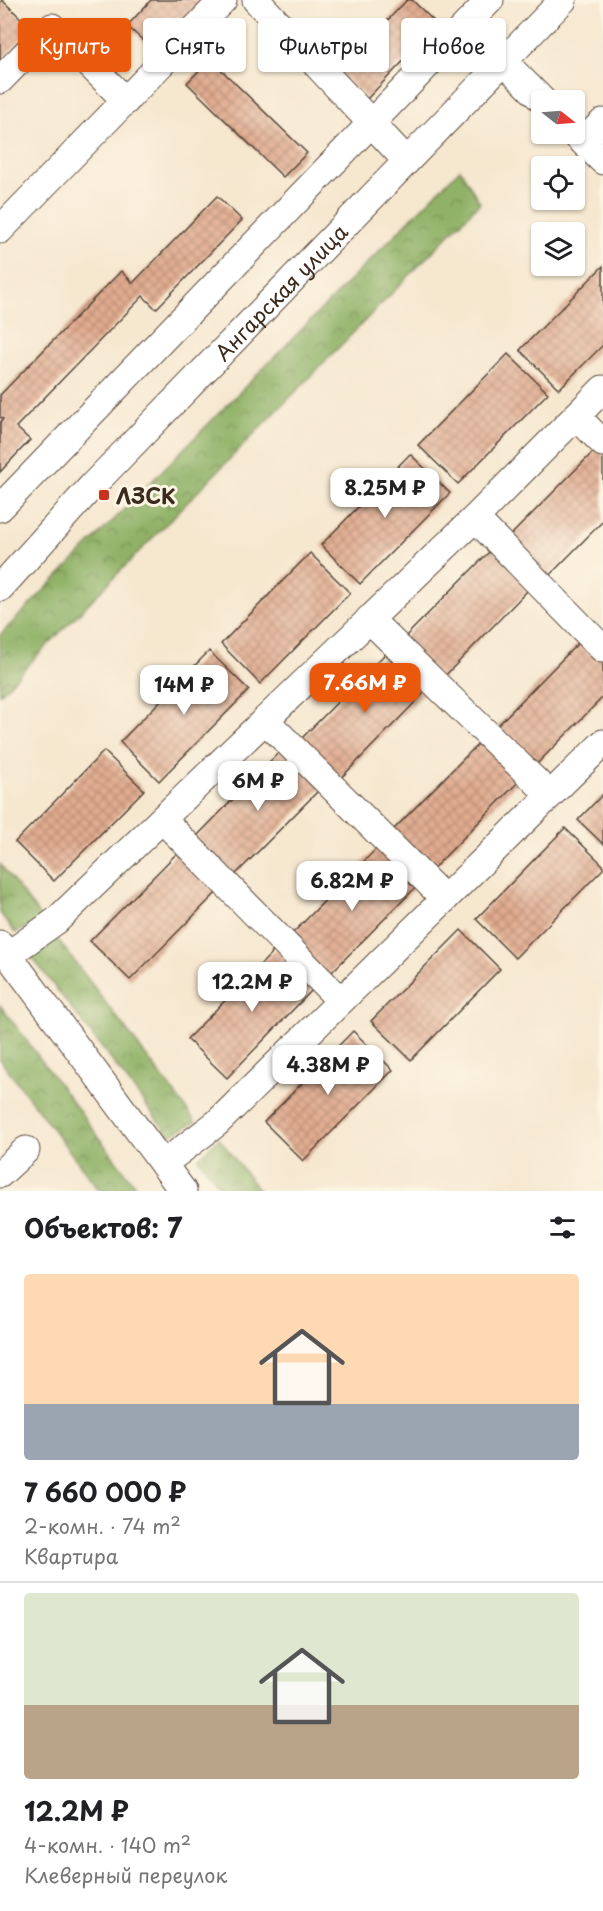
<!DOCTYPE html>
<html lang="ru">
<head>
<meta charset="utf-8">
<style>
	:root { --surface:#fff; --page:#f2f2f2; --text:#202124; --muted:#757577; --line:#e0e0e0; --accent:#ea580c }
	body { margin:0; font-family:"Playpen Sans",sans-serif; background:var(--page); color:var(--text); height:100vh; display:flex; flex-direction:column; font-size:22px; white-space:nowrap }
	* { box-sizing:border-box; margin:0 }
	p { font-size:20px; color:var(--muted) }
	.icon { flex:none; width:33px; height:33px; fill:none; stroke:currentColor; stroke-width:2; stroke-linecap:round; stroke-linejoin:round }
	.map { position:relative; height:1191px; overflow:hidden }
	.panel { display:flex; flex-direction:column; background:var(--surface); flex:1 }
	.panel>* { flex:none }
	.banner { position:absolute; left:18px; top:18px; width:567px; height:54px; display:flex; gap:12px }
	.needle { width:39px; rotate:107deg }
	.tools { position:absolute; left:531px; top:90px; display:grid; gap:12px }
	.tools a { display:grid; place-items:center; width:54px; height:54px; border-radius:6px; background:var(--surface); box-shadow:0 2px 4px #0004; font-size:30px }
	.price { position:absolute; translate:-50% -51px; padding:0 14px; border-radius:12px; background:#fff; color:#222; font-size:20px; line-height:39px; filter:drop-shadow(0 2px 3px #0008) }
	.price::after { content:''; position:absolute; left:50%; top:36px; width:18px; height:14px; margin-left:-9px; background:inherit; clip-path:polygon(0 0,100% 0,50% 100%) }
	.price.selected { background:var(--accent); color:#fff }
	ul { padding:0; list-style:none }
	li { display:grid; align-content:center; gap:12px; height:318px; padding:0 24px }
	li+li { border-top:2px solid var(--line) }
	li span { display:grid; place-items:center; height:186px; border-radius:6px; color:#555 }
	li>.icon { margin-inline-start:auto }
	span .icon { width:108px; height:108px; fill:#fffc; stroke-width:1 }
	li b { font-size:26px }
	h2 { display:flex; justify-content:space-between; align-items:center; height:72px; padding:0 24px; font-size:26px }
	.pill { padding:0 21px; border-radius:6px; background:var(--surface); box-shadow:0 2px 4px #0004; font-size:21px; line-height:54px }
	.pill.selected { background:var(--accent); color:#fff }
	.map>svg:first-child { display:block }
	.forest { fill:url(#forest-crowns); stroke:#666e42; stroke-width:1.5 }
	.building { fill:url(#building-cross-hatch) }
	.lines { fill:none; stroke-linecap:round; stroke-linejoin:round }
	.minor-casing { stroke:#574639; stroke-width:29 }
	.minor { stroke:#fff; stroke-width:27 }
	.poi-dot { fill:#c8321e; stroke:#fcf5e5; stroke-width:2 }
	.labels { text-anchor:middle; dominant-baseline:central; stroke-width:6; stroke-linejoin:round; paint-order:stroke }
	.street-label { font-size:21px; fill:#3b2a1e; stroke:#fcf5e5 }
	.poi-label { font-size:21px; font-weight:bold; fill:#3b2a1e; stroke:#fcf5e5; text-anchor:start }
</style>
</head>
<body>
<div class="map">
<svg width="603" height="1191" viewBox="0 0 603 1191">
	<defs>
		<pattern id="forest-crowns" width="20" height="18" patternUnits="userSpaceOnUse" patternTransform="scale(1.5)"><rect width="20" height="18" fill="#90b267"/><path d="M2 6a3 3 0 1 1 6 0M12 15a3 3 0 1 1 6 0" fill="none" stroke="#779154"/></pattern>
		<pattern id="building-cross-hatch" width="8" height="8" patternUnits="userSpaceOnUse" patternTransform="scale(1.5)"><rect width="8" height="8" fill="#e1ac90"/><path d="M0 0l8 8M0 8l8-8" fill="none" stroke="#b88c75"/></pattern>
	</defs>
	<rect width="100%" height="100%" fill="#fcf5e5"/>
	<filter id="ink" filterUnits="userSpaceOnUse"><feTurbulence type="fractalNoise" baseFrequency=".0167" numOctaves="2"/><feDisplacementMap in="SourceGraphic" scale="12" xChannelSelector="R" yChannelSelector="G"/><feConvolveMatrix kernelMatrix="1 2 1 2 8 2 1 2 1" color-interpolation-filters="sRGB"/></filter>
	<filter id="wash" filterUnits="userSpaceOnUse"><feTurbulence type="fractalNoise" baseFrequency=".008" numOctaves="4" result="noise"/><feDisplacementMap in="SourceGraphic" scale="24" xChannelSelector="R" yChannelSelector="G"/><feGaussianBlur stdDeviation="1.35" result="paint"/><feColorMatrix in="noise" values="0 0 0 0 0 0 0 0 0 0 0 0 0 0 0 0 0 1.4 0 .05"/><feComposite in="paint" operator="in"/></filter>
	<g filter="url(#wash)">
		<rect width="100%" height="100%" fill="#f6e7cf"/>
		<g class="forest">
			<path d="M 460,169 L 480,203 L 0,694 L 0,635 Z"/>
			<path d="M 0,864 L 43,920 L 15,933 L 0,913 Z"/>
			<path d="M 53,933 L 196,1122 L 169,1135 L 31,956 Z"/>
			<path d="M 0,1005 L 139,1191 L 100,1191 L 0,1060 Z"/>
			<path d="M 219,1138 L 259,1191 L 223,1191 L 198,1158 Z"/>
		</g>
		<g id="blocks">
			<g class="building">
				<path d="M 2,0 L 31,28 L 0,61 L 0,3 Z"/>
				<path d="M 151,0 L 206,0 L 157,53 L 127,26 Z"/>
				<path d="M 407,0 L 412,0 L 438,25 L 367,99 L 338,72 Z"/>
				<path d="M 210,59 L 307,153 L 283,177 L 187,83 Z"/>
				<path d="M 217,196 L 242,220 L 156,309 L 143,296 L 16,427 L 30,440 L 0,472 L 0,423 L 3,419 L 0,417 L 0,395 L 121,271 L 133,283 Z"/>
				<path d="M 603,266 L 603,345 L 559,389 L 520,350 Z"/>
				<path d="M 508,354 L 548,393 L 458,484 L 418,445 Z"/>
				<path d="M 597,448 L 603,454 L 603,521 L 547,578 L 507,539 Z"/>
				<path d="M 410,454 L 450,493 L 360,584 L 321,545 Z"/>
				<path d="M 492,549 L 531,587 L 442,679 L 402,640 Z"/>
				<path d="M 310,553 L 350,593 L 260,684 L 221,644 Z"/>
				<path d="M 582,639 L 603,659 L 603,697 L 532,769 L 493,730 Z"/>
				<path d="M 390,649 L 429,688 L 340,779 L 300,740 Z"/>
				<path d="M 209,651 L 249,690 L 159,781 L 120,742 Z"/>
				<path d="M 483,739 L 522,778 L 433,869 L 393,830 Z"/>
				<path d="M 283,748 L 323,786 L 233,877 L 194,839 Z"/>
				<path d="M 104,751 L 144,790 L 54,881 L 15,842 Z"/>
				<path d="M 603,794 L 603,844 L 578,820 Z"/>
				<path d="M 565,828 L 603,865 L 603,869 L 515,958 L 476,919 Z"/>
				<path d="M 378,847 L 417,886 L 327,977 L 288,938 Z"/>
				<path d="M 180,850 L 220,889 L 130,980 L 90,941 Z"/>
				<path d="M 461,930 L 500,969 L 411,1060 L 371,1021 Z"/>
				<path d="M 277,948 L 316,986 L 227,1078 L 187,1039 Z"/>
				<path d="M 353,1031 L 393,1070 L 303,1161 L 264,1122 Z"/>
			</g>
		</g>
	</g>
	<g filter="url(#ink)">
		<use href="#blocks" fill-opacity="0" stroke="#574639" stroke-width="1.5"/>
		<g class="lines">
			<defs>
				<g id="minor">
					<path d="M 256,0 L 406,160"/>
					<path d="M 504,62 L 542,100"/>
					<path d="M 0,80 L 52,27 L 126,101"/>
					<path d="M 574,133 L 603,161"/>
					<path d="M 583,141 L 603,122"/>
					<path d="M 0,230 L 223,0"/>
					<path d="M 576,416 L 603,443"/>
					<path d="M 0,508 L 490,0"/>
					<path d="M 475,518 L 603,649"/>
					<path id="s1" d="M 0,588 L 92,486 L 563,0"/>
					<path d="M 369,619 L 550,795"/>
					<path d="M 265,720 L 445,899"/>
					<path d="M 162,819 L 341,1001"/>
					<path d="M 0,944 L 183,1191"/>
					<path d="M 8,955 L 56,921 L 475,518 L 603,389"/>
					<path d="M 163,1164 L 217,1123 L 603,743"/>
					<path d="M 0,1174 L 26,1150"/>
				</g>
			</defs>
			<use href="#minor" class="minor-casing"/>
			<use href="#minor" class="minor"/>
		</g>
	</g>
	<rect class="poi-dot" x="98" y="489" width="12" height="12" rx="3"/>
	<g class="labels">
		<g class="street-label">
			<text stroke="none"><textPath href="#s1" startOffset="408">Ангарская улица</textPath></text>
		</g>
		<g class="poi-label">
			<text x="116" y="495">ЛЗСК</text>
		</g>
	</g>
</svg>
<div class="tools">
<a><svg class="needle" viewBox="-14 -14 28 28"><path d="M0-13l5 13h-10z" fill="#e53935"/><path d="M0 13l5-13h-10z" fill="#757577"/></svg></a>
<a><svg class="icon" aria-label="locate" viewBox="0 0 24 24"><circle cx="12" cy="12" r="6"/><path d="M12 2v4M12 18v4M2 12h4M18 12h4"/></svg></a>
<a><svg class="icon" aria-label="layers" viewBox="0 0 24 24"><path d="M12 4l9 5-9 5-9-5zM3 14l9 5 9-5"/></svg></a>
</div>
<b class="price" style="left:385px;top:519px">8.25M ₽</b>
<b class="price selected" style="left:365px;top:714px">7.66M ₽</b>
<b class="price" style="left:184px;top:716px">14M ₽</b>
<b class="price" style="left:258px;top:812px">6M ₽</b>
<b class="price" style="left:352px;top:912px">6.82M ₽</b>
<b class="price" style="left:252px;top:1013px">12.2M ₽</b>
<b class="price" style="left:328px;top:1096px">4.38M ₽</b>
<div class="banner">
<a class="pill selected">Купить</a>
<a class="pill">Снять</a>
<a class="pill">Фильтры</a>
<a class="pill">Новое</a>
</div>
</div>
<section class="panel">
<h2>Объектов: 7<svg class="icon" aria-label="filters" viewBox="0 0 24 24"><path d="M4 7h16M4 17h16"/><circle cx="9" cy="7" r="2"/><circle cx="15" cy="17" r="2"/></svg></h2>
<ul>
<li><span style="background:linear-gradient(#ffd9b3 70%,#9aa5b1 0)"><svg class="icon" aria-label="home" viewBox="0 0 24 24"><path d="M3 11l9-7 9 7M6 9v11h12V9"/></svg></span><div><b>7 660 000 ₽</b><p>2-комн. · 74 m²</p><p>Квартира</p></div></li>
<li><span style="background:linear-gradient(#dfe7d0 60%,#b9a48a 0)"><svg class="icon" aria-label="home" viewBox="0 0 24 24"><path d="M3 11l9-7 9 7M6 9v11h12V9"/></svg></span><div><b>12.2M ₽</b><p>4-комн. · 140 m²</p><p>Клеверный переулок</p></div></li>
</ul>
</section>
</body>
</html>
